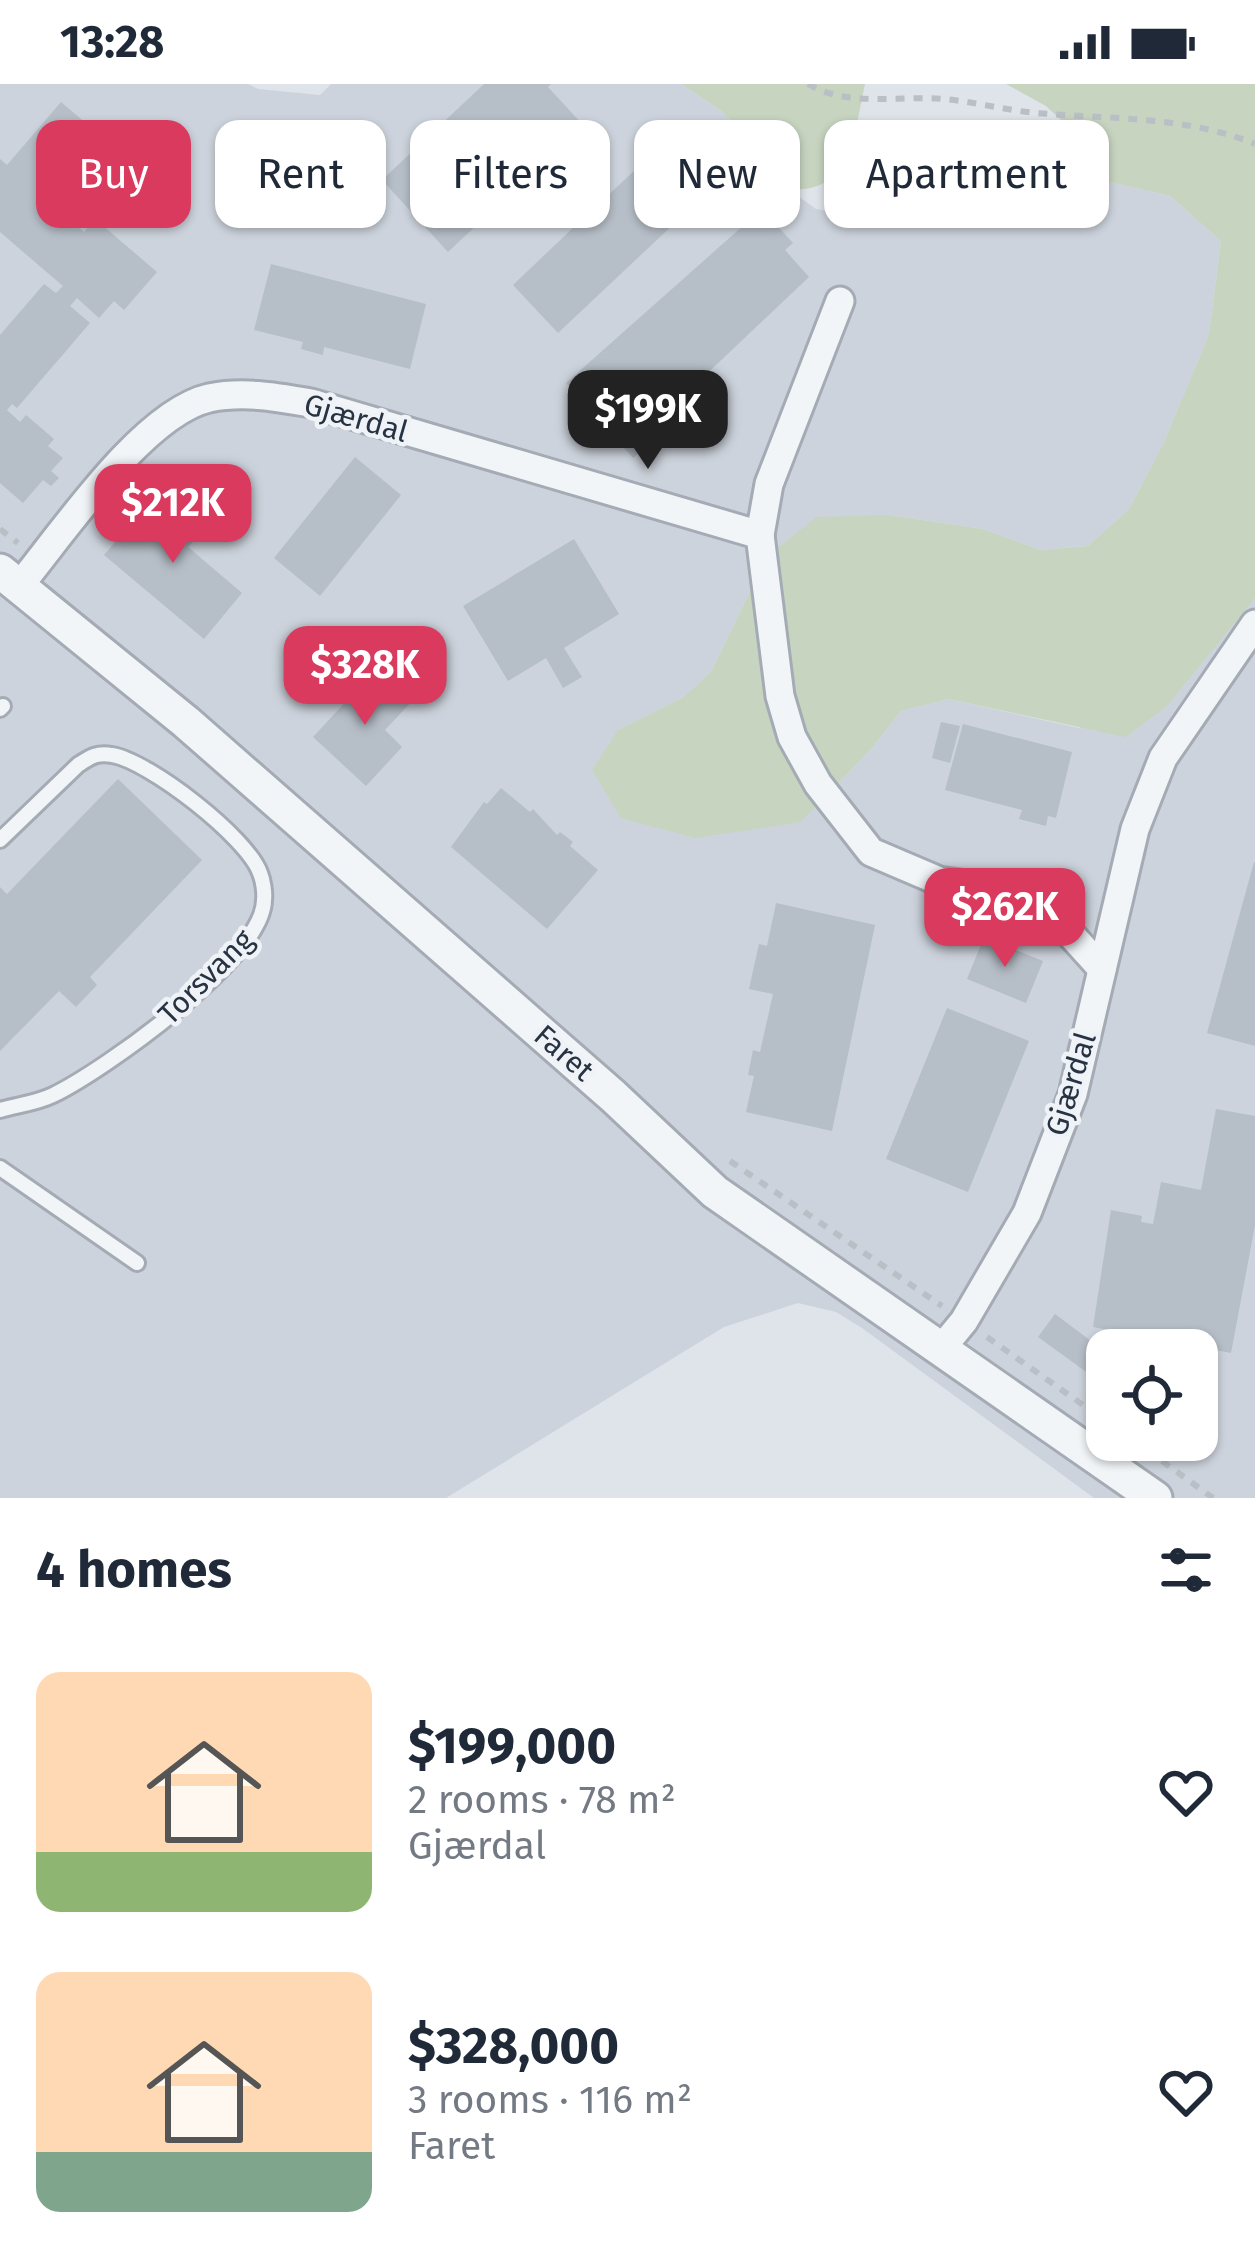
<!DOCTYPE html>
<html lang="en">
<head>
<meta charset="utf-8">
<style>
	:root { --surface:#fff; --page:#f2f2f3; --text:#1f2937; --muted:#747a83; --accent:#d93a5e }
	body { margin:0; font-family:"Fira Sans",sans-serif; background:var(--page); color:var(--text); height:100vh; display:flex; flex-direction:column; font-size:45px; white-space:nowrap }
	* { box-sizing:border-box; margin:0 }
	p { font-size:39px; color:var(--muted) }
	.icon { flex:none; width:66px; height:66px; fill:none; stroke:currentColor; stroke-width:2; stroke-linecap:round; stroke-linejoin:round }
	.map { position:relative; height:1414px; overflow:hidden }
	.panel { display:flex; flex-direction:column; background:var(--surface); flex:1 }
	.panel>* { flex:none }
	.guide { position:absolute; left:36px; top:36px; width:1185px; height:108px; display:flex; gap:24px }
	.controls { position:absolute; left:1086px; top:1245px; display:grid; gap:24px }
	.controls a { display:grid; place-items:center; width:132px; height:132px; border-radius:24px; background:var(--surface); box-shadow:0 3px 9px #0004; font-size:60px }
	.price { position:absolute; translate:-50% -102px; padding:0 27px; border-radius:24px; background:var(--accent); color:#fff; font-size:39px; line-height:78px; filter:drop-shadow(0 3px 6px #0008) }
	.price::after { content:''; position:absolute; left:50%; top:72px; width:36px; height:27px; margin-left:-18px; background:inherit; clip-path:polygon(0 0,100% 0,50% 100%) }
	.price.active { background:#222; color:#fff }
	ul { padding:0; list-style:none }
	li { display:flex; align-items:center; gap:36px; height:300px; padding:0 36px }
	li span { display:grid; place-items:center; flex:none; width:336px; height:240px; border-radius:24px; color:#555 }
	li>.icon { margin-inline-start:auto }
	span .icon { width:144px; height:144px; fill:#fffc; stroke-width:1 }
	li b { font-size:51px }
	h2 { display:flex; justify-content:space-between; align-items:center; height:144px; padding:0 36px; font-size:51px }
	.tag { padding:0 42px; border-radius:24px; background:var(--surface); box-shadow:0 3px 9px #0004; font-size:42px; line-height:108px }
	.tag.active { background:var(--accent); color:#fff }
	.status { display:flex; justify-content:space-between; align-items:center; height:84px; padding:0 60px; background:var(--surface); direction:ltr }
	.status svg { height:33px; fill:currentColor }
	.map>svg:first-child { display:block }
	.built { fill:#cdd3dc; fill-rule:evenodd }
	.green { fill:#c6d4c0 }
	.building { fill:#b6bec7 }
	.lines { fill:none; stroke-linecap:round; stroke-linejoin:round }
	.service-casing { stroke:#a4abb4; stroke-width:20 }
	.minor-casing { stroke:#a4abb4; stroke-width:33 }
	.tertiary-casing { stroke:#a4abb4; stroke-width:39 }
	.path { stroke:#b9bfc5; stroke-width:6; stroke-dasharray:9 9; stroke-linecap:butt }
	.service { stroke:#f2f5f8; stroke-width:14 }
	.minor { stroke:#f2f5f8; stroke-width:27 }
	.tertiary { stroke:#f2f5f8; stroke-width:33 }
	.labels { text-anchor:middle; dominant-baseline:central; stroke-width:9; stroke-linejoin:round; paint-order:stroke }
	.street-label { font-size:30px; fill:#273342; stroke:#eff3f7 }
</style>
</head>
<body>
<div class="status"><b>13:28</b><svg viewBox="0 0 49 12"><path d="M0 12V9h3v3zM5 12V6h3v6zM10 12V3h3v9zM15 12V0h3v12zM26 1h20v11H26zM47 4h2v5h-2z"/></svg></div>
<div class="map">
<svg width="1255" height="1414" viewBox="0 0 1255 1414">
	<rect width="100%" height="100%" fill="#dfe4ea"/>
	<path class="built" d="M 0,0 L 248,0 L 258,5 L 320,11 L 331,0 L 681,0 L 723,28 L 788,105 L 816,125 L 854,132 L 955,112 L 1018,83 L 1089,93 L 1170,112 L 1221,157 L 1209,250 L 1164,358 L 1129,425 L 1088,462 L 1041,466 L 983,445 L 889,431 L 767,472 L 711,588 L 682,614 L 618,646 L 801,738 L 872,664 L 901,627 L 949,615 L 1079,644 L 1242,528 L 1255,514 L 1255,1414 L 1094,1414 L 862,1244 L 836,1228 L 798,1219 L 724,1243 L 446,1414 L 0,1414 ZM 1107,1266 L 1197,1266 L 1197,1356 L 1107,1356 Z"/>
	<g class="green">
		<path d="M 681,0 L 865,0 C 854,49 852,111 788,105 L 723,28 Z"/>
		<path d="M 1006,0 L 1255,0 L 1255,514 L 1166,623 L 1125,653 L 949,615 L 901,627 L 872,664 L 801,738 L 695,754 L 621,734 L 592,686 L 618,646 L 682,614 L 711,588 L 767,472 L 817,433 L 889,431 L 983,445 L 1041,466 L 1088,462 L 1129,425 L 1164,358 L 1209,250 L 1221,157 L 1170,112 L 1089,93 L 1078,81 L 1064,39 L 1046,22 Z"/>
	</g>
	<g class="building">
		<path d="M 484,0 L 551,0 L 548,3 L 583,41 L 448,168 L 382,96 Z"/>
		<path d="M 61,18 L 122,70 L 67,133 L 84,148 L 95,135 L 157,188 L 124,226 L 114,217 L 99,234 L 77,214 L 70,222 L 90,239 L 17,324 L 12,320 L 7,326 L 20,338 L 26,331 L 54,355 L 48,362 L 63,374 L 51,387 L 59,394 L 51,402 L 43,396 L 23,419 L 0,399 L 0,251 L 44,200 L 56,209 L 63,202 L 0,148 L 0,75 L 7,81 Z"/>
		<path d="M 667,56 L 712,104 L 558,249 L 513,201 L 575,142 L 572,139 L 581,129 L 585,133 Z"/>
		<path d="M 762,125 L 793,159 L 785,166 L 809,193 L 696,300 L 703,307 L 693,316 L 686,308 L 677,316 L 686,327 L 633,374 L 566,299 Z"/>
		<path d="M 271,180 L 426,220 L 410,285 L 324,263 L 323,271 L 301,265 L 303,258 L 254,246 Z"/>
		<path d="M 355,373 L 401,411 L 320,512 L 274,474 Z"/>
		<path d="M 158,408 L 203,446 L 188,463 L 242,509 L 204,555 L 104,471 Z"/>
		<path d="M 574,455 L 619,530 L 564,564 L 582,593 L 563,604 L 546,574 L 508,597 L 463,522 Z"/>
		<path d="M 377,584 L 412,617 L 385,646 L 402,663 L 366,702 L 313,653 Z"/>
		<path d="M 941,638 L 960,642 L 950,679 L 932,674 Z"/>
		<path d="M 963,640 L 1072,668 L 1056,734 L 1048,732 L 1046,742 L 1019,735 L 1022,726 L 945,706 Z"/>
		<path d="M 118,695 L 202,776 L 90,893 L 97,901 L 76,923 L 59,907 L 0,967 L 0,803 L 7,810 Z"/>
		<path d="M 501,704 L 530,728 L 533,725 L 557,751 L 560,748 L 573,758 L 570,762 L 598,786 L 547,845 L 451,763 L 484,718 L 487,720 Z"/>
		<path d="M 1254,778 L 1255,778 L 1255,962 L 1207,949 Z"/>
		<path d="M 776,819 L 875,841 L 832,1047 L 746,1028 L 754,992 L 748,991 L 753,966 L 760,968 L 773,910 L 749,905 L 759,860 L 767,862 Z"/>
		<path d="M 984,853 L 1043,877 L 1026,919 L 967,895 Z"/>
		<path d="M 947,924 L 1029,957 L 968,1108 L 886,1075 Z"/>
		<path d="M 1216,1025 L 1255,1032 L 1255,1141 L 1231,1269 L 1093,1243 L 1111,1126 L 1142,1132 L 1141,1138 L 1153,1140 L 1161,1098 L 1201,1106 Z"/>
		<path d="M 1055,1230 L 1095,1260 L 1116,1264 L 1107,1266 L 1107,1303 L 1038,1253 Z"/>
	</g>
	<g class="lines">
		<defs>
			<g id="service">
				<path d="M 0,625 L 3,622"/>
				<path d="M 0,756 L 78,681 C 90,673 97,668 112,671 C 149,677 247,753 260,789 C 263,796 265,809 264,816 C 264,873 103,987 53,1011 C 37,1019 17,1021 0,1026"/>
				<path d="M 0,1084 L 137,1179"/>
			</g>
			<g id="minor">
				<path d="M 760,451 L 769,400 L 840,217"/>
				<path d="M 19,502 C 62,450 143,329 209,314 C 244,307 276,313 311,319 L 760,451 L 780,612 L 792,653 L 818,700 L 871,768 L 939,797 L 1001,806 L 1055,833 L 1102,885"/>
				<path d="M 941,1265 L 964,1237 L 1027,1129 L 1073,1010 L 1135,745 L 1163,674 L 1255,540"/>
			</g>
			<path id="tertiary" d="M 0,487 L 186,638 L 613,1012 L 715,1108 L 1155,1414"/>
		</defs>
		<use href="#service" class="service-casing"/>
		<use href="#minor" class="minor-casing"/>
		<use href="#tertiary" class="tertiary-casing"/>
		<g class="path">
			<path d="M 808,0 C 849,24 899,11 944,15 C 975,18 1005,26 1036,29 C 1108,35 1188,32 1255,60"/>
			<path d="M 0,445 L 18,459"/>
			<path d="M 730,1077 L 942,1222"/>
			<path d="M 987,1253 L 1107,1338"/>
			<path d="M 1133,1356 L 1213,1414"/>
		</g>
		<use href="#service" class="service"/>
		<use href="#minor" class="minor"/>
		<use href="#tertiary" class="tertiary"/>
	</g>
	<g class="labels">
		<g class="street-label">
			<text transform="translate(356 334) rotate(16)">Gjærdal</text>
			<text transform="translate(206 893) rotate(-45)">Torsvang</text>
			<text transform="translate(564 969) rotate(41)">Faret</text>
			<text transform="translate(1071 1000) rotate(-73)">Gjærdal</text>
		</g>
	</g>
</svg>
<div class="controls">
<a><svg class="icon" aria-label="locate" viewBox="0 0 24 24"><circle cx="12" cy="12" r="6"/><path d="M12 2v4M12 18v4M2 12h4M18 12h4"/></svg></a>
</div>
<b class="price active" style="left:648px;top:388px">$199K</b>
<b class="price" style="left:173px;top:482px">$212K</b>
<b class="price" style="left:365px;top:644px">$328K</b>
<b class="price" style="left:1005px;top:886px">$262K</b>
<div class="guide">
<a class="tag active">Buy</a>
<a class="tag">Rent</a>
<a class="tag">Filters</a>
<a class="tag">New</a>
<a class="tag">Apartment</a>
</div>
</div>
<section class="panel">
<h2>4 homes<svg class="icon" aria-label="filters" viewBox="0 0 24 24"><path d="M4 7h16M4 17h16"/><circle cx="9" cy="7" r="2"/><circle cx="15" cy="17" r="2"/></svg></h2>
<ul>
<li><span style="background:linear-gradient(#ffd9b3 75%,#8fb573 0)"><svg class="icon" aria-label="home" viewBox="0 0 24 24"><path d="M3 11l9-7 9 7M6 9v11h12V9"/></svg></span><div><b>$199,000</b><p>2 rooms · 78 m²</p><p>Gjærdal</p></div><svg class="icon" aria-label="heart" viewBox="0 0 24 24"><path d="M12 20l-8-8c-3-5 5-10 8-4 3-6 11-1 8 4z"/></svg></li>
<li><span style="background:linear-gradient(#ffd9b3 75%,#7fa58c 0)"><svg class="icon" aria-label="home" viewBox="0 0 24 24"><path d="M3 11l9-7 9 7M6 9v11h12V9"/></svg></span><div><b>$328,000</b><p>3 rooms · 116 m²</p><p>Faret</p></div><svg class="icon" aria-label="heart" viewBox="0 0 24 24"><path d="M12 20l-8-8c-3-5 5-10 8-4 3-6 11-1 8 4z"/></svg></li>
</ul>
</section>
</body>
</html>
